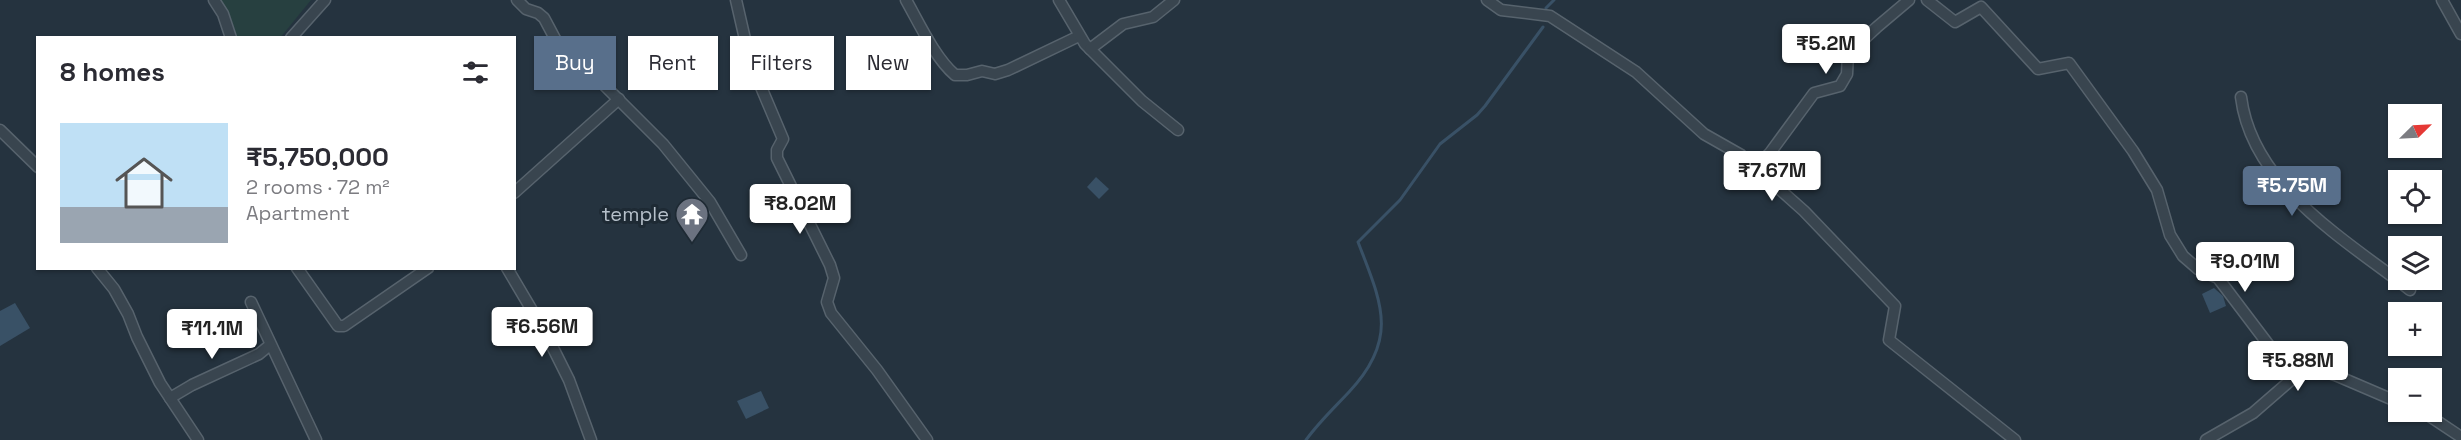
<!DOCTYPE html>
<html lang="en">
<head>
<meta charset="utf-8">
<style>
	:root { --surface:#fff; --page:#f2f2f3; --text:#2b2b33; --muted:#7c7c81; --accent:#586f8b }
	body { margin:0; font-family:"Space Grotesk",sans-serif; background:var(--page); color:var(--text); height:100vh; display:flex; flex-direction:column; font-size:22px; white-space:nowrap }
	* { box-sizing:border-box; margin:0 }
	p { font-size:20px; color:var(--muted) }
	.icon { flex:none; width:33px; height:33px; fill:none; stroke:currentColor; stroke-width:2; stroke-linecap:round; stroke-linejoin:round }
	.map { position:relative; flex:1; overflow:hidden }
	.drawer { position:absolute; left:36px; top:36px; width:480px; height:234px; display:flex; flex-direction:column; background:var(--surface); border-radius:0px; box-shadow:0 2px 4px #0004 }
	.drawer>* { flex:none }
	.banner { position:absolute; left:534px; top:36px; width:570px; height:54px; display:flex; gap:12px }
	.needle { width:39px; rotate:66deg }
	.buttons { position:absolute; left:2388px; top:104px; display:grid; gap:12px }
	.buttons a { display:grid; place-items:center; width:54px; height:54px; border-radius:0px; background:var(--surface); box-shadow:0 2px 4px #0004; font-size:30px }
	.price { position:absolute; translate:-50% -51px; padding:0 14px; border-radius:6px; background:#fff; color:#222; font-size:20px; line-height:39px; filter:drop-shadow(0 2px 3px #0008) }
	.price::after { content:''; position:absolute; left:50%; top:36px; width:18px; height:14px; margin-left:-9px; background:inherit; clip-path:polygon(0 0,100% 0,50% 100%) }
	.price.current { background:var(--accent); color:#fff }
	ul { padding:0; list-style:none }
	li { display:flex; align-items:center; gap:18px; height:150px; padding:0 24px }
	li span { display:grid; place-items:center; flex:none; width:168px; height:120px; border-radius:0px; color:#555 }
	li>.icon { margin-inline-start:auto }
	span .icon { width:72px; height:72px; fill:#fffc; stroke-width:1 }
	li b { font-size:26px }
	h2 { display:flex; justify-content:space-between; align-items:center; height:72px; padding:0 24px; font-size:26px }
	.chip { padding:0 21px; border-radius:0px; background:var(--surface); box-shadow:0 2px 4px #0004; font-size:21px; line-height:54px }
	.chip.current { background:var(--accent); color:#fff }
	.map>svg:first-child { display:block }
	.green { fill:#274040 }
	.water { fill:#395166 }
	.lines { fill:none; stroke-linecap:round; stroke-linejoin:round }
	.stream { stroke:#395166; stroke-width:3 }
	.street-casing { stroke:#57636d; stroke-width:13 }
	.street { stroke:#39454f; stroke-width:10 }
	.labels { text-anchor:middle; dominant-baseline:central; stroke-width:6; stroke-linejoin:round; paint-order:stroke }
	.poi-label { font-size:20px; fill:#b6c0ca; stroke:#1e2a34; text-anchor:end }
</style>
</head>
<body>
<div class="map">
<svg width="2461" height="440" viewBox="0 0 2461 440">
	<rect width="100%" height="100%" fill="#25333f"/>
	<path class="green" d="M 220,0 L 311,0 L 280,38 L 235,37 Z"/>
	<g class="water">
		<path d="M 1096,177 L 1109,189 L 1099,199 L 1087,187 Z"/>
		<path d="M 2214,288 L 2223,296 L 2226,306 L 2210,313 L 2202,294 Z"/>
		<path d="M 15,303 L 30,328 L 0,346 L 0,311 Z"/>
		<path d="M 761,391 L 769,408 L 746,419 L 737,401 Z"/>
	</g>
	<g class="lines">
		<g class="stream">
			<path d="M 1546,8 L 1554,0"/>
			<path d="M 1306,440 C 1319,422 1334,408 1349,392 C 1400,338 1381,302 1358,242 L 1400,200 L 1440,144 L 1477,115 L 1485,106 L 1543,27"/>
		</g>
		<defs>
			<g id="street">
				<path d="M 214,0 L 223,14 L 231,38"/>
				<path d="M 517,0 L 526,9 L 538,13 L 544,18 L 560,48 L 573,62 L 603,84 L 663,144 L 710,202 L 741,255"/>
				<path d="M 736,0 L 750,61 L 783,139 L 777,150 L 777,158 L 830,265 L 834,278 L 827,302 L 831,313 L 877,370 L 927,440"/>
				<path d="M 906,0 C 919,23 935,58 955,75 L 967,75 L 982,71 L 995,74 L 1008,70 L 1079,36"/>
				<path d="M 1059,0 L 1085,44 L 1142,101 L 1178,130"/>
				<path d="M 1487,0 L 1501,10 L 1550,16 L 1636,72 L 1704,134 L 1741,155 L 1804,211 L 1895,306 L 1889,340 L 2015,440"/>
				<path d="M 1927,0 L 1955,22 L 1981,7 L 2038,69 L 2069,63 L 2133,151 L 2157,190 L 2170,235 L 2183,256 L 2198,269 L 2218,278 L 2277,356 L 2299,373"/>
				<path d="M 2442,0 L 2461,34"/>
				<path d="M 291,38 L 325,0"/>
				<path d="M 1090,49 L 1123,24 L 1153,17 L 1174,0"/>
				<path d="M 2241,97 C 2252,186 2346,240 2410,290"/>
				<path d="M 0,130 L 38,167"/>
				<path d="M 1755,168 L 1770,153 L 1814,93 L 1840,86 L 1847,74 L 1848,54 L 1877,27 L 1909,0"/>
				<path d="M 514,193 L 619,99"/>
				<path d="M 97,268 L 114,289 L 128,314 L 137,337 L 160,383 L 198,440"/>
				<path d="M 297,268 L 338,326 L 344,326 L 428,268"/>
				<path d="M 507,268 L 546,334 L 569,380 L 591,440"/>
				<path d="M 251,302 L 316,440"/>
				<path d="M 170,398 L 192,385 L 259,354 L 270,345"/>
				<path d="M 2422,411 L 2461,437"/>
				<path d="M 2206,440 L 2253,413 L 2299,373 L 2308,369 L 2318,369 L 2335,375 L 2398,402"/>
			</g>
		</defs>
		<use href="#street" class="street-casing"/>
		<use href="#street" class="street"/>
	</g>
	<defs>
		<symbol id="temple-pin" viewBox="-11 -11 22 30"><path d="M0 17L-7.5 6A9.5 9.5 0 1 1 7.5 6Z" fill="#6b7280" stroke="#1e2a34"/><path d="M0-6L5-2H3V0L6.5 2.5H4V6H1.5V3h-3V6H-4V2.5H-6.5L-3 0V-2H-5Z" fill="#fff"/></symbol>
	</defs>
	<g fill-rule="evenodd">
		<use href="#temple-pin" x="673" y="195" width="38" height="52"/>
	</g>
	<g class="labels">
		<g class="poi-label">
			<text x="669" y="214">temple</text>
		</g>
	</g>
</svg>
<div class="buttons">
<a><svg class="needle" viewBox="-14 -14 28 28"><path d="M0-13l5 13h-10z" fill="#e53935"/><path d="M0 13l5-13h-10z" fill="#7c7c81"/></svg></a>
<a><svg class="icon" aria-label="locate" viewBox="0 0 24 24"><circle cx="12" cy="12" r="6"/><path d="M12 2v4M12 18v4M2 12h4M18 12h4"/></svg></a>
<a><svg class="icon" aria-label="layers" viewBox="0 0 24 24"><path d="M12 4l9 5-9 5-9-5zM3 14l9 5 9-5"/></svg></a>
<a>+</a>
<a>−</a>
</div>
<b class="price" style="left:1826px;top:75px">₹5.2M</b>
<b class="price" style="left:1772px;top:202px">₹7.67M</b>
<b class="price current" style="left:2292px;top:217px">₹5.75M</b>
<b class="price" style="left:800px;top:235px">₹8.02M</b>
<b class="price" style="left:2245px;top:293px">₹9.01M</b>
<b class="price" style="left:542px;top:358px">₹6.56M</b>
<b class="price" style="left:212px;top:360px">₹11.1M</b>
<b class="price" style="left:2298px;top:392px">₹5.88M</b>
<div class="banner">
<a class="chip current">Buy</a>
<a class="chip">Rent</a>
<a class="chip">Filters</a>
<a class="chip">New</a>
</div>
<section class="drawer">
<h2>8 homes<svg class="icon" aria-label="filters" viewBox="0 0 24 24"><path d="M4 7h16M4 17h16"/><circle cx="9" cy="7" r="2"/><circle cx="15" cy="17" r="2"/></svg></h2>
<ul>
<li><span style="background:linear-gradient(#bfe0f5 70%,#9aa5b1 0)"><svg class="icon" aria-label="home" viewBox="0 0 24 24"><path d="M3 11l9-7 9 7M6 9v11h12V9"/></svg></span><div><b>₹5,750,000</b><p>2 rooms · 72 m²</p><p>Apartment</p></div></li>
</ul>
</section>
</div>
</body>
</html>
